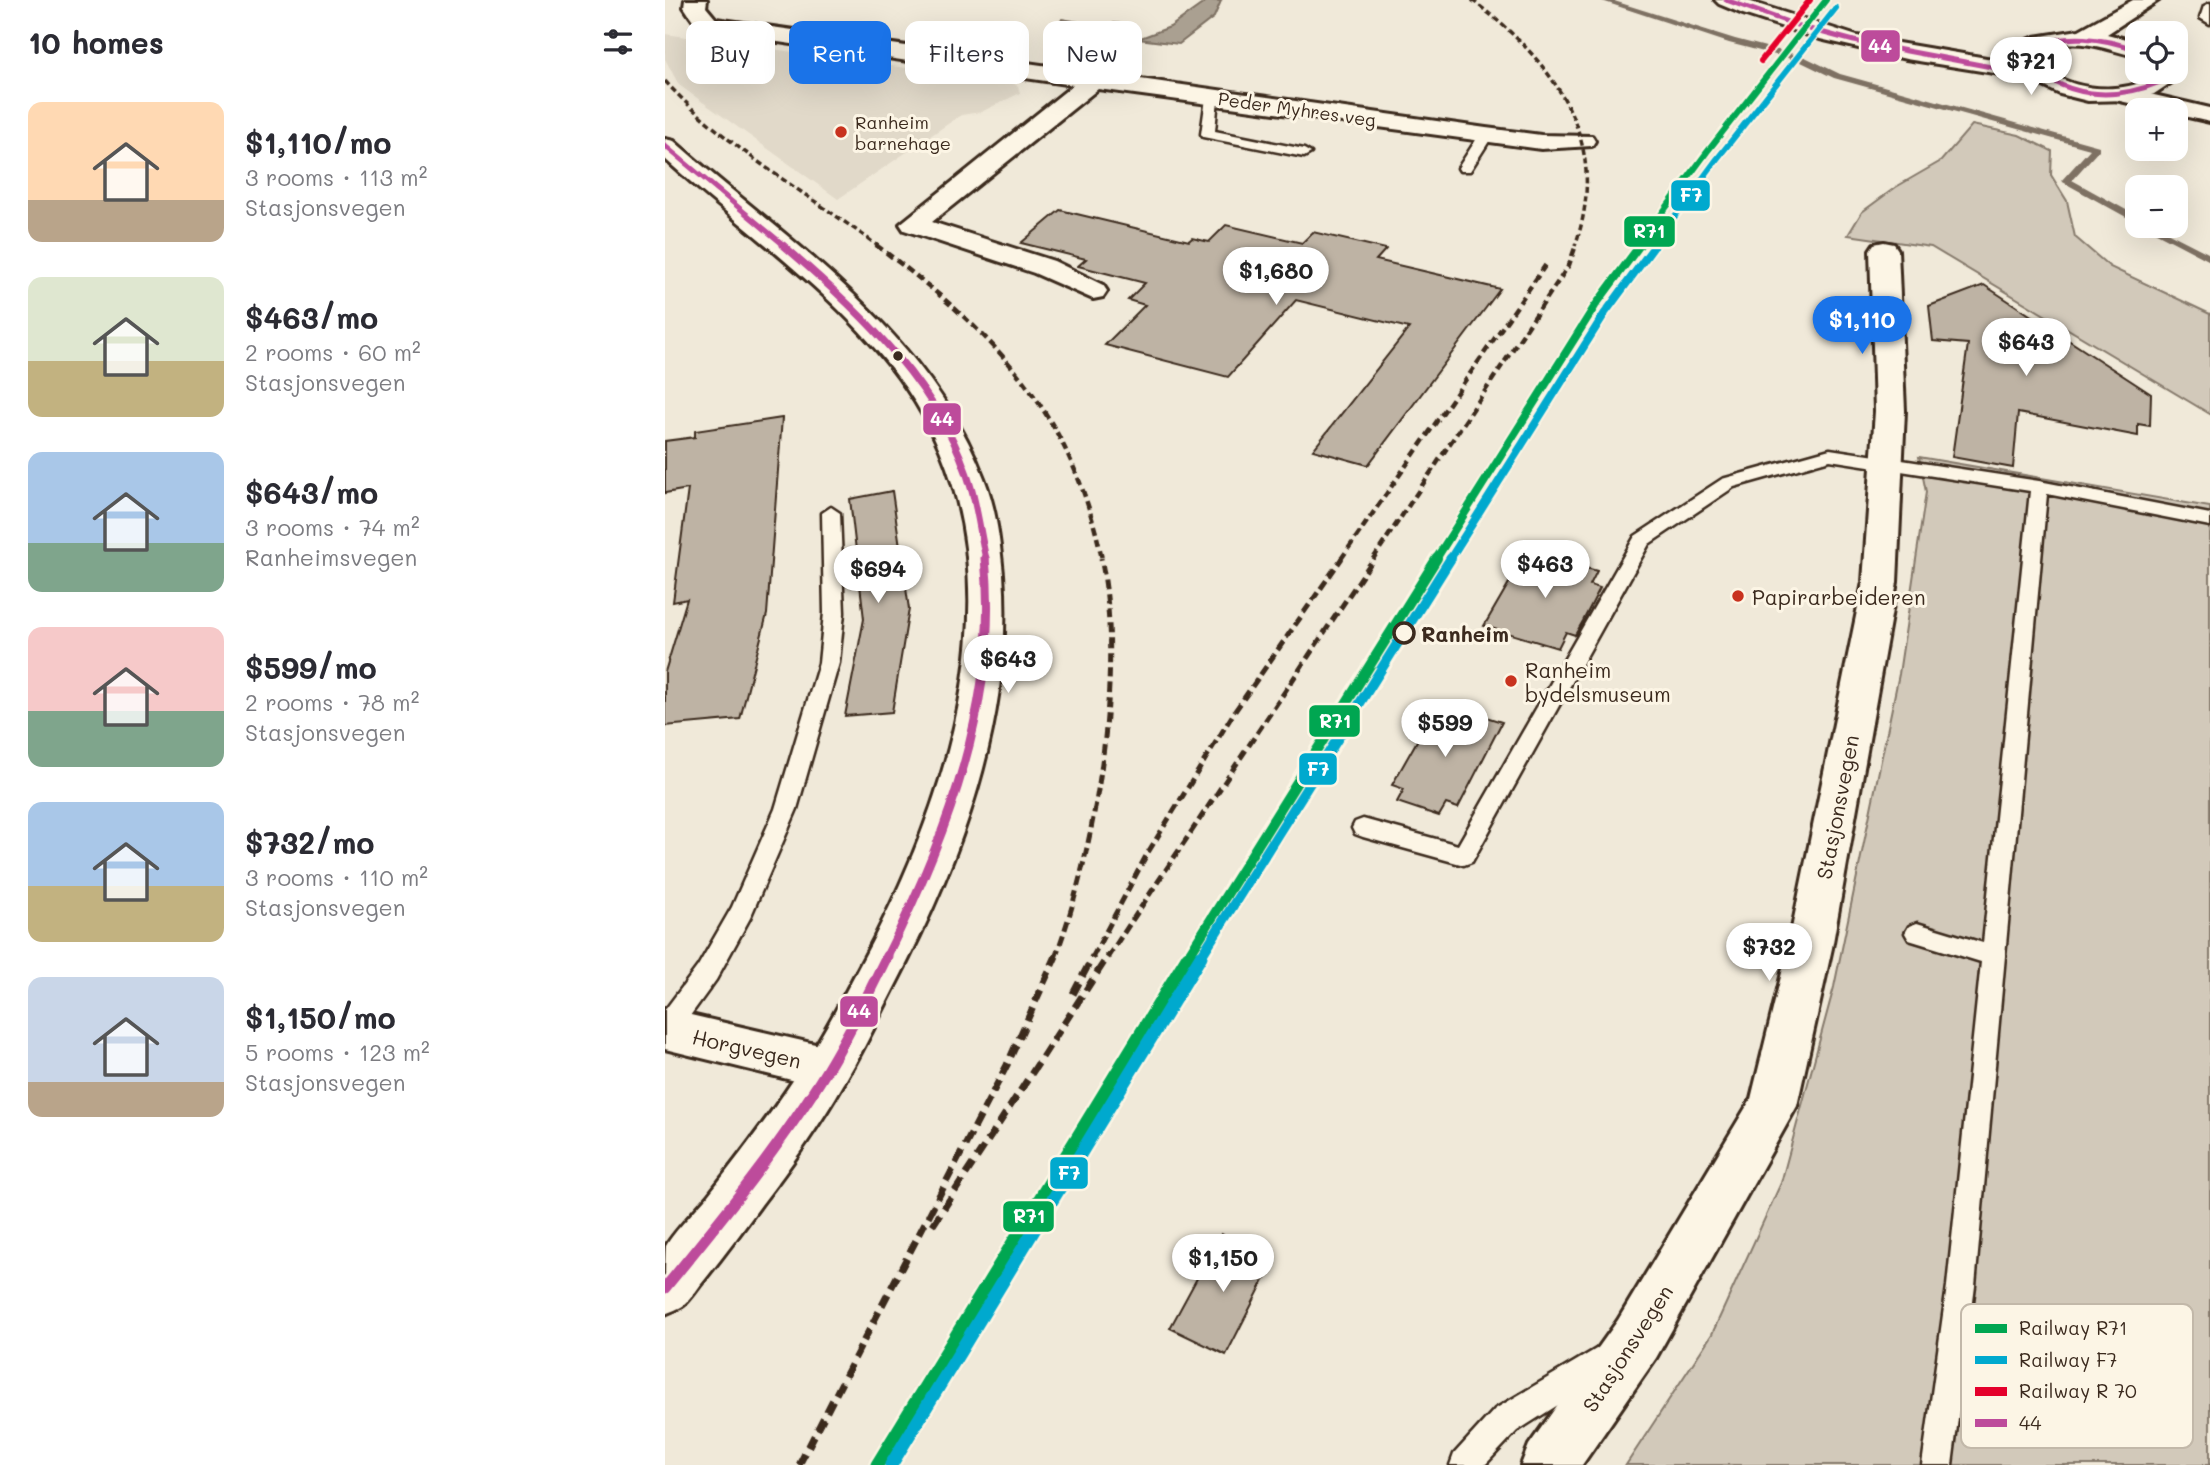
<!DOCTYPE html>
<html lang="en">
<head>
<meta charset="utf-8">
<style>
	:root { --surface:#fff; --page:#f7f7f7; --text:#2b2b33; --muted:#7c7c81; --accent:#1a73e8 }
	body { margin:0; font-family:Mali,sans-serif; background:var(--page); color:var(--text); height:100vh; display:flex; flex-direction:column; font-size:26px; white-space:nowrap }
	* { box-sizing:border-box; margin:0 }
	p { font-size:23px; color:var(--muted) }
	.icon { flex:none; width:38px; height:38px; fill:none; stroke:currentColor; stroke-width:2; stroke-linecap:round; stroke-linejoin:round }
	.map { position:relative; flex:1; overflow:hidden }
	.side { display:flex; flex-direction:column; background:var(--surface); width:665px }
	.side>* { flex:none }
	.top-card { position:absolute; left:21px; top:21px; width:665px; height:63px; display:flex; gap:14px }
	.controls { position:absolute; left:1460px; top:21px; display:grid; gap:14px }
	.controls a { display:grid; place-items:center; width:63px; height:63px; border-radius:14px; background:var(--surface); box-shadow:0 7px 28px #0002; font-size:35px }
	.price { position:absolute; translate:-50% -60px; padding:0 16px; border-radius:24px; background:#fff; color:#222; font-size:23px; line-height:46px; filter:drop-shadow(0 2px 4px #0008) }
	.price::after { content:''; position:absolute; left:50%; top:42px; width:21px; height:16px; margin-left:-10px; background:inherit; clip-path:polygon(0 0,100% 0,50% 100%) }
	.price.active { background:var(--accent); color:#fff }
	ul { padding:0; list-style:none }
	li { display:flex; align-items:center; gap:21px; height:175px; padding:0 28px }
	li span { display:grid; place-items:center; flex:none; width:196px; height:140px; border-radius:14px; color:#555 }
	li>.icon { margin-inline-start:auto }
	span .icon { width:84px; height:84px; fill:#fffc; stroke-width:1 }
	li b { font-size:30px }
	h2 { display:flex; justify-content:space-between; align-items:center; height:84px; padding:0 28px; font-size:30px }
	.chip { padding:0 24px; border-radius:14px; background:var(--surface); box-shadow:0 7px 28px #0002; font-size:24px; line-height:63px }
	.chip.active { background:var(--accent); color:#fff }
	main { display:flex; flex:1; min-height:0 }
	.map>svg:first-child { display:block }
	.built { fill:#e1d9c9 }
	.green { fill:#d2c9ba; stroke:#867a6c; stroke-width:2 }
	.water { fill:#aaa091; stroke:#7e7163; stroke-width:2 }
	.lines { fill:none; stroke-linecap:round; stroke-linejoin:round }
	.stream { fill:#7e7163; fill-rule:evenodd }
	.building { fill:#beb3a4; stroke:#3b2a1e; stroke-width:2 }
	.lane-casing { stroke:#3b2a1e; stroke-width:5 }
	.street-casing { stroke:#3b2a1e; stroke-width:6 }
	.secondary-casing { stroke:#3b2a1e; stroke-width:6 }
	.lane { fill:#fcf5e5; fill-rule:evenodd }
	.street { fill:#fcf5e5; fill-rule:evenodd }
	.secondary { fill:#fcf5e5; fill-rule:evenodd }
	.rail-far3 { stroke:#3b2a1e; stroke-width:3.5; stroke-dasharray:6 3.5; stroke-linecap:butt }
	.rail-far2 { stroke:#3b2a1e; stroke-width:4.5; stroke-dasharray:8 4.5; stroke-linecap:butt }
	.rail-far1 { stroke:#3b2a1e; stroke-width:5; stroke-dasharray:10 5; stroke-linecap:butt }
	.rail { stroke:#3b2a1e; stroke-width:7; stroke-dasharray:13 7; stroke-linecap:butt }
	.bus-1-far3-casing { stroke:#fcf5e5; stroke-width:9 }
	.bus-1-far2-casing { stroke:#fcf5e5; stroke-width:11 }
	.bus-1-far1-casing { stroke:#fcf5e5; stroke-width:14 }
	.bus-1-casing { stroke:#fcf5e5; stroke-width:17 }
	.bus-1-far3 { stroke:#bd4b9b; stroke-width:5 }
	.bus-1-far2 { stroke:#bd4b9b; stroke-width:7 }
	.bus-1-far1 { stroke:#bd4b9b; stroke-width:9 }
	.bus-1 { stroke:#bd4b9b; stroke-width:11 }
	.rail-1-far3-casing { stroke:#fcf5e5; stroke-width:10 }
	.rail-1-far2-casing { stroke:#fcf5e5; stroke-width:12 }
	.rail-1-far1-casing { stroke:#fcf5e5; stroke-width:16 }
	.rail-1-casing { stroke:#fcf5e5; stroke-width:18 }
	.rail-2-far3-casing { stroke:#fcf5e5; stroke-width:10 }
	.rail-2-far2-casing { stroke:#fcf5e5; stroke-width:12 }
	.rail-2-far1-casing { stroke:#fcf5e5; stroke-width:16 }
	.rail-2-casing { stroke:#fcf5e5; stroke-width:18 }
	.rail-3-casing { stroke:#fcf5e5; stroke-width:10 }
	.rail-1-far3 { stroke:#00a651; stroke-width:6 }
	.rail-1-far2 { stroke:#00a651; stroke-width:8 }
	.rail-1-far1 { stroke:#00a651; stroke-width:10 }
	.rail-1 { stroke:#00a651; stroke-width:13 }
	.rail-2-far3 { stroke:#00a9ce; stroke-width:6 }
	.rail-2-far2 { stroke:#00a9ce; stroke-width:8 }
	.rail-2-far1 { stroke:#00a9ce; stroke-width:10 }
	.rail-2 { stroke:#00a9ce; stroke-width:13 }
	.rail-3 { stroke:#e4002b; stroke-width:6 }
	.poi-dot { fill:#c8321e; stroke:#fcf5e5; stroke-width:2.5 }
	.bus-dot { fill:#3b2a1e; stroke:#fcf5e5; stroke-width:2.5 }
	.stop-dot { fill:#fcf5e5; stroke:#3b2a1e; stroke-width:3.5 }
	.labels { text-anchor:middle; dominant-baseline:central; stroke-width:6; stroke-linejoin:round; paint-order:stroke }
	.far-street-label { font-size:18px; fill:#3b2a1e; stroke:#fcf5e5 }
	.far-poi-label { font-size:18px; fill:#3b2a1e; stroke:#fcf5e5; text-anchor:start }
	.poi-label { font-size:21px; fill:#3b2a1e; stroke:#fcf5e5; text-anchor:start }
	.stop-label { font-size:21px; font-weight:bold; fill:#3b2a1e; stroke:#fcf5e5; text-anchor:start }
	.street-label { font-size:21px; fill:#3b2a1e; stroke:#fcf5e5 }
	.key { fill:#fcf5e5; stroke:#c2b8a9; stroke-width:2 }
	.key-label { font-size:19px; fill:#3b2a1e }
	.line-badge { stroke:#fcf5e5; stroke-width:2.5 }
	.badge-label { font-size:19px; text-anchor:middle; font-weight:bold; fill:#fff }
</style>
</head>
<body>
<main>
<section class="side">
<h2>10 homes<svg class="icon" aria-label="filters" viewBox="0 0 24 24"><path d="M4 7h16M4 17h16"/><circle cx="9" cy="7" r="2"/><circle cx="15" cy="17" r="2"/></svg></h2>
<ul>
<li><span style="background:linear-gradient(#ffd9b3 70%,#b9a48a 0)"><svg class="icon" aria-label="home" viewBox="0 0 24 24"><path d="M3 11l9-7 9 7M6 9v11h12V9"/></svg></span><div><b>$1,110/mo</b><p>3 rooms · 113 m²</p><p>Stasjonsvegen</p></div></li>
<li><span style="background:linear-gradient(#dfe7d0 60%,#c2b280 0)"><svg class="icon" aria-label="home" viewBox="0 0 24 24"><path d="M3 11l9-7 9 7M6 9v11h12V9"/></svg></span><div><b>$463/mo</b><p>2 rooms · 60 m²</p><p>Stasjonsvegen</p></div></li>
<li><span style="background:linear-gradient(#a9c7e8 65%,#7fa58c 0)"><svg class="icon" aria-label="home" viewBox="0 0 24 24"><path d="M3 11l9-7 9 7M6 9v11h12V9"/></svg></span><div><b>$643/mo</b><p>3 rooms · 74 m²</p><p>Ranheimsvegen</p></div></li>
<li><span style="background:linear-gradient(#f6c9c9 60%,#7fa58c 0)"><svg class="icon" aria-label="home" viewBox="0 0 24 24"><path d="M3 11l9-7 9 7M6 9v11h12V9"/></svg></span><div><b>$599/mo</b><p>2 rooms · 78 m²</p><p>Stasjonsvegen</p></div></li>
<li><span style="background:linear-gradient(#a9c7e8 60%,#c2b280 0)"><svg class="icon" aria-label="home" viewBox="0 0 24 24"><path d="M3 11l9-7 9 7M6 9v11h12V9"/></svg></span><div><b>$732/mo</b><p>3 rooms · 110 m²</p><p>Stasjonsvegen</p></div></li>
<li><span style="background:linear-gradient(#c9d6e8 75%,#b9a48a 0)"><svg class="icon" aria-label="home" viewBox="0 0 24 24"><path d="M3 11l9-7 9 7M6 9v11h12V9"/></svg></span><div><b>$1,150/mo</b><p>5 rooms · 123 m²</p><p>Stasjonsvegen</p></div></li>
</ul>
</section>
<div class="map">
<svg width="1545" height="1465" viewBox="0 0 1545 1465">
	<rect width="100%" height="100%" fill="#f0e9d9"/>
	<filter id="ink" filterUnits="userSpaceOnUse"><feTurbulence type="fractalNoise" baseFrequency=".0143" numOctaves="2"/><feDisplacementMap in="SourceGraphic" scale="14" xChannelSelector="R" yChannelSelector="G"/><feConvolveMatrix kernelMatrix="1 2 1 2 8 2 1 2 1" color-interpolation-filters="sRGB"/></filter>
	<g filter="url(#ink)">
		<path class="built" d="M 0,34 L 347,83 L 353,86 L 355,93 L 316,112 L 296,115 L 173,199 L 14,85 L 0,59 Z"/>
		<g class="green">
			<path d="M 1307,125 L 1354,135 L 1387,151 L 1386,175 L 1402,201 L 1410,237 L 1445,267 L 1545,314 L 1545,414 L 1266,247 L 1183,235 L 1197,212 L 1231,187 L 1276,161 Z"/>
			<path d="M 1254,457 L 1545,507 L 1545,1465 L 961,1465 L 1047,1334 L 1116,1183 L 1169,987 L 1234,674 L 1261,492 Z"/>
		</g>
		<g class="water">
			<path d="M 543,0 L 556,1 L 549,17 L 514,44 L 473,39 L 505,27 Z"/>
			<path d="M 397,19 L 442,27 L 449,23 L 465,25 L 449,35 L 393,27 Z"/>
		</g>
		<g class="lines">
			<g class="stream">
				<path d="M 934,0 L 946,0 L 1070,39 L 1140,57 L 1175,74 L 1434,146 L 1434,150 L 1407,180 L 1472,216 L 1472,223 L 1396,181 L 1425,149 L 1169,78 L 1134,61 L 1064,43 Z"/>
				<path d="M 1478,226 L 1490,226 L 1545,254 L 1545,261 Z"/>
			</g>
		</g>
		<g class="building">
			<path d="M 395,210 L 524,241 L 527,238 L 544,242 L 561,225 L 637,243 L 648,232 L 721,249 L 711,260 L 835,289 L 703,465 L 648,450 L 744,328 L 631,300 L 563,377 L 440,345 L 480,305 L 463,300 L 480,283 L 413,266 L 421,259 L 356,243 Z"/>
			<path d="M 1319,285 L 1486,394 L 1485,426 L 1473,424 L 1473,436 L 1353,413 L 1348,468 L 1287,457 L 1303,344 L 1268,341 L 1264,306 Z"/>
			<path d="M 117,418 L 102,614 L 75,719 L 0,726 L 0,672 L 22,599 L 8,602 L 23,489 L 0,493 L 0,441 L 30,437 L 30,431 Z"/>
			<path d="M 227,491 L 244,609 L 227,712 L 180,716 L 199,619 L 185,499 Z"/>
			<path d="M 862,552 L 932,571 L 925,585 L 935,588 L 918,621 L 910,635 L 901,632 L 893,648 L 819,626 Z"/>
			<path d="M 774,702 L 837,722 L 793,808 L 781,804 L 774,816 L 732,802 L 739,789 L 727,785 Z"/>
			<path d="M 556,1234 L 610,1259 L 561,1355 L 505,1328 Z"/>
		</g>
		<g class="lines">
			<defs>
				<g id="lane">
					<path d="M 1545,3 L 1545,24 L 1535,18 L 1539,6 Z"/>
					<path d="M 547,94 L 553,98 L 550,131 L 639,149 L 646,153 L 639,157 L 538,137 L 536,134 L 541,98 Z"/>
					<path d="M 821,131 L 828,135 L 807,168 L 805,171 L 795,171 L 793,168 L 816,132 Z"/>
					<path d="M 1165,449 L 1374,481 L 1545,514 L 1545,526 L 1382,494 L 1310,1286 L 1287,1465 L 1257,1465 L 1282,1286 L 1316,962 L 1244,940 L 1240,933 L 1244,926 L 1252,923 L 1318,943 L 1365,491 L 1165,460 L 1069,487 L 984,544 L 807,862 L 799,865 L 698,837 L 690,834 L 687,828 L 690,822 L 698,819 L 793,845 L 970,536 L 1057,479 Z"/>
					<path d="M 166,507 L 175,513 L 179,613 L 174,663 L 132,809 L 85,918 L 51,980 L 9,1038 L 0,1041 L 0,1010 L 33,966 L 67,907 L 110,809 L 154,663 L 159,613 L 157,513 Z"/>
					<path d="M 938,1345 L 948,1350 L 953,1360 L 948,1370 L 852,1431 L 820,1465 L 785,1465 L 789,1454 L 830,1409 Z"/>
				</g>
				<g id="street">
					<path d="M 20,0 L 42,0 L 41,7 L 51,19 L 821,128 L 876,135 L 927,136 L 930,141 L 927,146 L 876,149 L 433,89 L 267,222 L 389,261 L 438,285 L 442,291 L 438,297 L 428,299 L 369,273 L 239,230 L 235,224 L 408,85 L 44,32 C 32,29 26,17 19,7 Z"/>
					<path d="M 1459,88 L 1545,108 L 1545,122 L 1510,114 L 1510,110 L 1494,110 L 1451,100 L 1447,95 L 1451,90 Z"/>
					<path d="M 1219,242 L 1229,244 L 1233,250 L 1240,411 L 1232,582 L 1167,948 L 1132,1106 L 991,1358 L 917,1465 L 856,1465 L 864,1445 L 953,1320 L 1086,1099 L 1123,948 L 1198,582 L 1210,411 L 1205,250 L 1209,244 Z"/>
					<path d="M 0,1009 L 163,1047 L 179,1053 L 186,1068 L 179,1083 L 163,1089 L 0,1049 Z"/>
				</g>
				<g id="secondary">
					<path d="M 1050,0 L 1080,0 L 1192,36 L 1351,63 L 1349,60 L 1358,42 L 1370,37 L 1414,30 L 1468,0 L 1494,0 L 1442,34 L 1472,42 L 1472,57 C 1438,48 1409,35 1375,51 L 1372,60 C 1396,90 1450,96 1484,79 L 1485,72 L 1507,72 L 1507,82 L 1489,94 L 1464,100 L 1423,101 L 1395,94 L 1368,81 L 1348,76 L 1241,59 L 1155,39 L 1078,14 L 1054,4 Z"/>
					<path d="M 0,139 L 9,141 C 122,241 263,330 319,478 C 331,508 335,542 338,574 C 349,721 295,862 228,990 C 212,1021 197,1053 179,1083 C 155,1125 126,1166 96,1205 C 78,1230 60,1254 41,1278 C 34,1286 27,1298 19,1305 C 14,1309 6,1311 0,1314 C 0,1299 0,1258 1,1246 C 10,1230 32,1209 44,1194 C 74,1156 103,1118 129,1079 C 154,1043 174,1005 194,967 C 287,796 363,565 241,388 C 178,297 81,233 0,159 Z"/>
				</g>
			</defs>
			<use href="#lane" class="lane-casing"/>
			<use href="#street" class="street-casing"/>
			<use href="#secondary" class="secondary-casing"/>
			<use href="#lane" class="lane"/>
			<use href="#street" class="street"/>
			<use href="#secondary" class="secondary"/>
			<g class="rail-far3">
				<path d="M 807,0 C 889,62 947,140 910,246"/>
				<path d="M 0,81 C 60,147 142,193 213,246"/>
			</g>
			<g class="rail-far2">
				<path d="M 211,245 C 329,333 406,410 437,559"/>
				<path d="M 676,559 L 882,263"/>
				<path d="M 708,559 L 904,265 L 911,245"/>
			</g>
			<g class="rail-far1">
				<path d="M 390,958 C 431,849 460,672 436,558"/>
				<path d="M 427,958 L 482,854 L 570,711 L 677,558"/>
				<path d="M 442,958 L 709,558"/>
			</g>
			<g class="rail">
				<path d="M 408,994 L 428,956"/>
				<path d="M 268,1225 L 443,956"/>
				<path d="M 134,1465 L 342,1065 L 391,956"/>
			</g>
			<defs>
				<g id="bus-1-far3">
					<path d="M 1061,0 L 1137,27 L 1189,41 L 1374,76"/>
					<path d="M 1472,50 C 1436,37 1403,33 1366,47 L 1360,60 C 1398,98 1447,102 1495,82 L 1496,72"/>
					<path d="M 0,146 L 120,246"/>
				</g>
				<path id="bus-1-far2" d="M 118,245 C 195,311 280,390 307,491 C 313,513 316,537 321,559"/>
				<path id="bus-1-far1" d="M 221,958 C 282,836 335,697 320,558"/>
				<path id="bus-1" d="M 0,1288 C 57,1218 115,1147 162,1070 C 185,1033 203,994 222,956"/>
			</defs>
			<use href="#bus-1-far3" class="bus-1-far3-casing"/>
			<use href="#bus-1-far2" class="bus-1-far2-casing"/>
			<use href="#bus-1-far1" class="bus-1-far1-casing"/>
			<use href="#bus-1" class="bus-1-casing"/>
			<use href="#bus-1-far3" class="bus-1-far3"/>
			<use href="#bus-1-far2" class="bus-1-far2"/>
			<use href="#bus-1-far1" class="bus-1-far1"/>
			<use href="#bus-1" class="bus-1"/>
			<defs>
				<path id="rail-1-far3" d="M 973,246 L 1042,152 L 1161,0"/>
				<path id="rail-1-far2" d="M 771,559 L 930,306 L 975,245"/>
				<path id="rail-1-far1" d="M 522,958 L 772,558"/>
				<path id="rail-1" d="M 212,1465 L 523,956"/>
				<path id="rail-2-far3" d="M 988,246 L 1052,159 L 1171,8"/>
				<path id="rail-2-far2" d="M 785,559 L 940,313 L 990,245"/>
				<path id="rail-2-far1" d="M 535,958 L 786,558"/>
				<path id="rail-2" d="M 226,1465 L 536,956"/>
				<path id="rail-3" d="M 1096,61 L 1145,0"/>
			</defs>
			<use href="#rail-1-far3" class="rail-1-far3-casing"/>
			<use href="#rail-1-far2" class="rail-1-far2-casing"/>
			<use href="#rail-1-far1" class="rail-1-far1-casing"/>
			<use href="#rail-1" class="rail-1-casing"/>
			<use href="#rail-2-far3" class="rail-2-far3-casing"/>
			<use href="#rail-2-far2" class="rail-2-far2-casing"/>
			<use href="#rail-2-far1" class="rail-2-far1-casing"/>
			<use href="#rail-2" class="rail-2-casing"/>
			<use href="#rail-3" class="rail-3-casing"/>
			<use href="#rail-1-far3" class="rail-1-far3"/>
			<use href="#rail-1-far2" class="rail-1-far2"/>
			<use href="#rail-1-far1" class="rail-1-far1"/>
			<use href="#rail-1" class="rail-1"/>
			<use href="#rail-2-far3" class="rail-2-far3"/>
			<use href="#rail-2-far2" class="rail-2-far2"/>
			<use href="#rail-2-far1" class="rail-2-far1"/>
			<use href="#rail-2" class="rail-2"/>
			<use href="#rail-3" class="rail-3"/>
		</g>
	</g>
	<g class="poi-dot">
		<circle cx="176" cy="132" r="7"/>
		<circle cx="1073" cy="596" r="7"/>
		<circle cx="846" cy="681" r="7"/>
	</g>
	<circle class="bus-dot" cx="233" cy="356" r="6"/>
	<circle class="stop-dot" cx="739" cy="633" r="10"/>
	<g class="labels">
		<g class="far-street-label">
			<text transform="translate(632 109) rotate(8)">Peder Myhres veg</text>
		</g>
		<g class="far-poi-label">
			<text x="190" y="122">Ranheim<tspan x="190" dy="21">barnehage</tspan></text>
		</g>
		<g class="poi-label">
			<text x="1087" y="596">Papirarbeideren</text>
			<text x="860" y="669">Ranheim<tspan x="860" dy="24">bydelsmuseum</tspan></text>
		</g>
		<g class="stop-label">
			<text x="756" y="633">Ranheim</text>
		</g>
		<g class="street-label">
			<text transform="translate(1172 807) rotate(-79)">Stasjonsvegen</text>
			<text transform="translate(82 1048) rotate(13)">Horgvegen</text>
			<text transform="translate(962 1348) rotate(-57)">Stasjonsvegen</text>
		</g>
	</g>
	<rect x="1296" y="1304" width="232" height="144" rx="10" class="key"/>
	<rect x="1310" y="1324" width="32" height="9" fill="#00a651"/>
	<rect x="1310" y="1356" width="32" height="8" fill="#00a9ce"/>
	<rect x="1310" y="1387" width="32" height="9" fill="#e4002b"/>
	<rect x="1310" y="1419" width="32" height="8" fill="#bd4b9b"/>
	<g class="key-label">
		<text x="1354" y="1335">Railway R71</text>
		<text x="1354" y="1367">Railway F7</text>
		<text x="1354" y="1398">Railway R 70</text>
		<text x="1354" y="1430">44</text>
	</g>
	<g class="line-badge">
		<rect x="1195" y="29" width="41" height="34" rx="7" fill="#bd4b9b"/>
		<rect x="1005" y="179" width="41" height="33" rx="7" fill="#00a9ce"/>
		<rect x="958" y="215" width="53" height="33" rx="7" fill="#00a651"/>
		<rect x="257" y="402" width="40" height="34" rx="7" fill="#bd4b9b"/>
		<rect x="643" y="704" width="53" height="34" rx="7" fill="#00a651"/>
		<rect x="633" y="752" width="40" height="34" rx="7" fill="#00a9ce"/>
		<rect x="174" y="995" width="40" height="33" rx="7" fill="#bd4b9b"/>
		<rect x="384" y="1156" width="40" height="34" rx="7" fill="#00a9ce"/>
		<rect x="337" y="1200" width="53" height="33" rx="7" fill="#00a651"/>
	</g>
	<g class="badge-label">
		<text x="1215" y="53">44</text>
		<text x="1026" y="202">F7</text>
		<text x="984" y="238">R71</text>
		<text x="277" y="426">44</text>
		<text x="670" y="728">R71</text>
		<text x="653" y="776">F7</text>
		<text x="194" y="1018">44</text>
		<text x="404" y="1180">F7</text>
		<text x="364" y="1223">R71</text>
	</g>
</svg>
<div class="controls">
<a><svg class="icon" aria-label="locate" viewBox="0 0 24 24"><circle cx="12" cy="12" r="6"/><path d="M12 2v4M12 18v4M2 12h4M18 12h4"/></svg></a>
<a>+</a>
<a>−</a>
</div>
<b class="price" style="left:1366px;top:97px">$721</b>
<b class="price" style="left:611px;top:307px">$1,680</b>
<b class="price active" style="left:1197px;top:356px">$1,110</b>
<b class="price" style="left:1361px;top:378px">$643</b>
<b class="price" style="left:880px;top:600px">$463</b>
<b class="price" style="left:213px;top:605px">$694</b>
<b class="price" style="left:343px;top:695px">$643</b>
<b class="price" style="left:780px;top:759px">$599</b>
<b class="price" style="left:1104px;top:983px">$732</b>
<b class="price" style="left:558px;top:1294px">$1,150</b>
<div class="top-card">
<a class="chip">Buy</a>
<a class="chip active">Rent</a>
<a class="chip">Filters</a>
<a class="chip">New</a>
</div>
</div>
</main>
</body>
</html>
